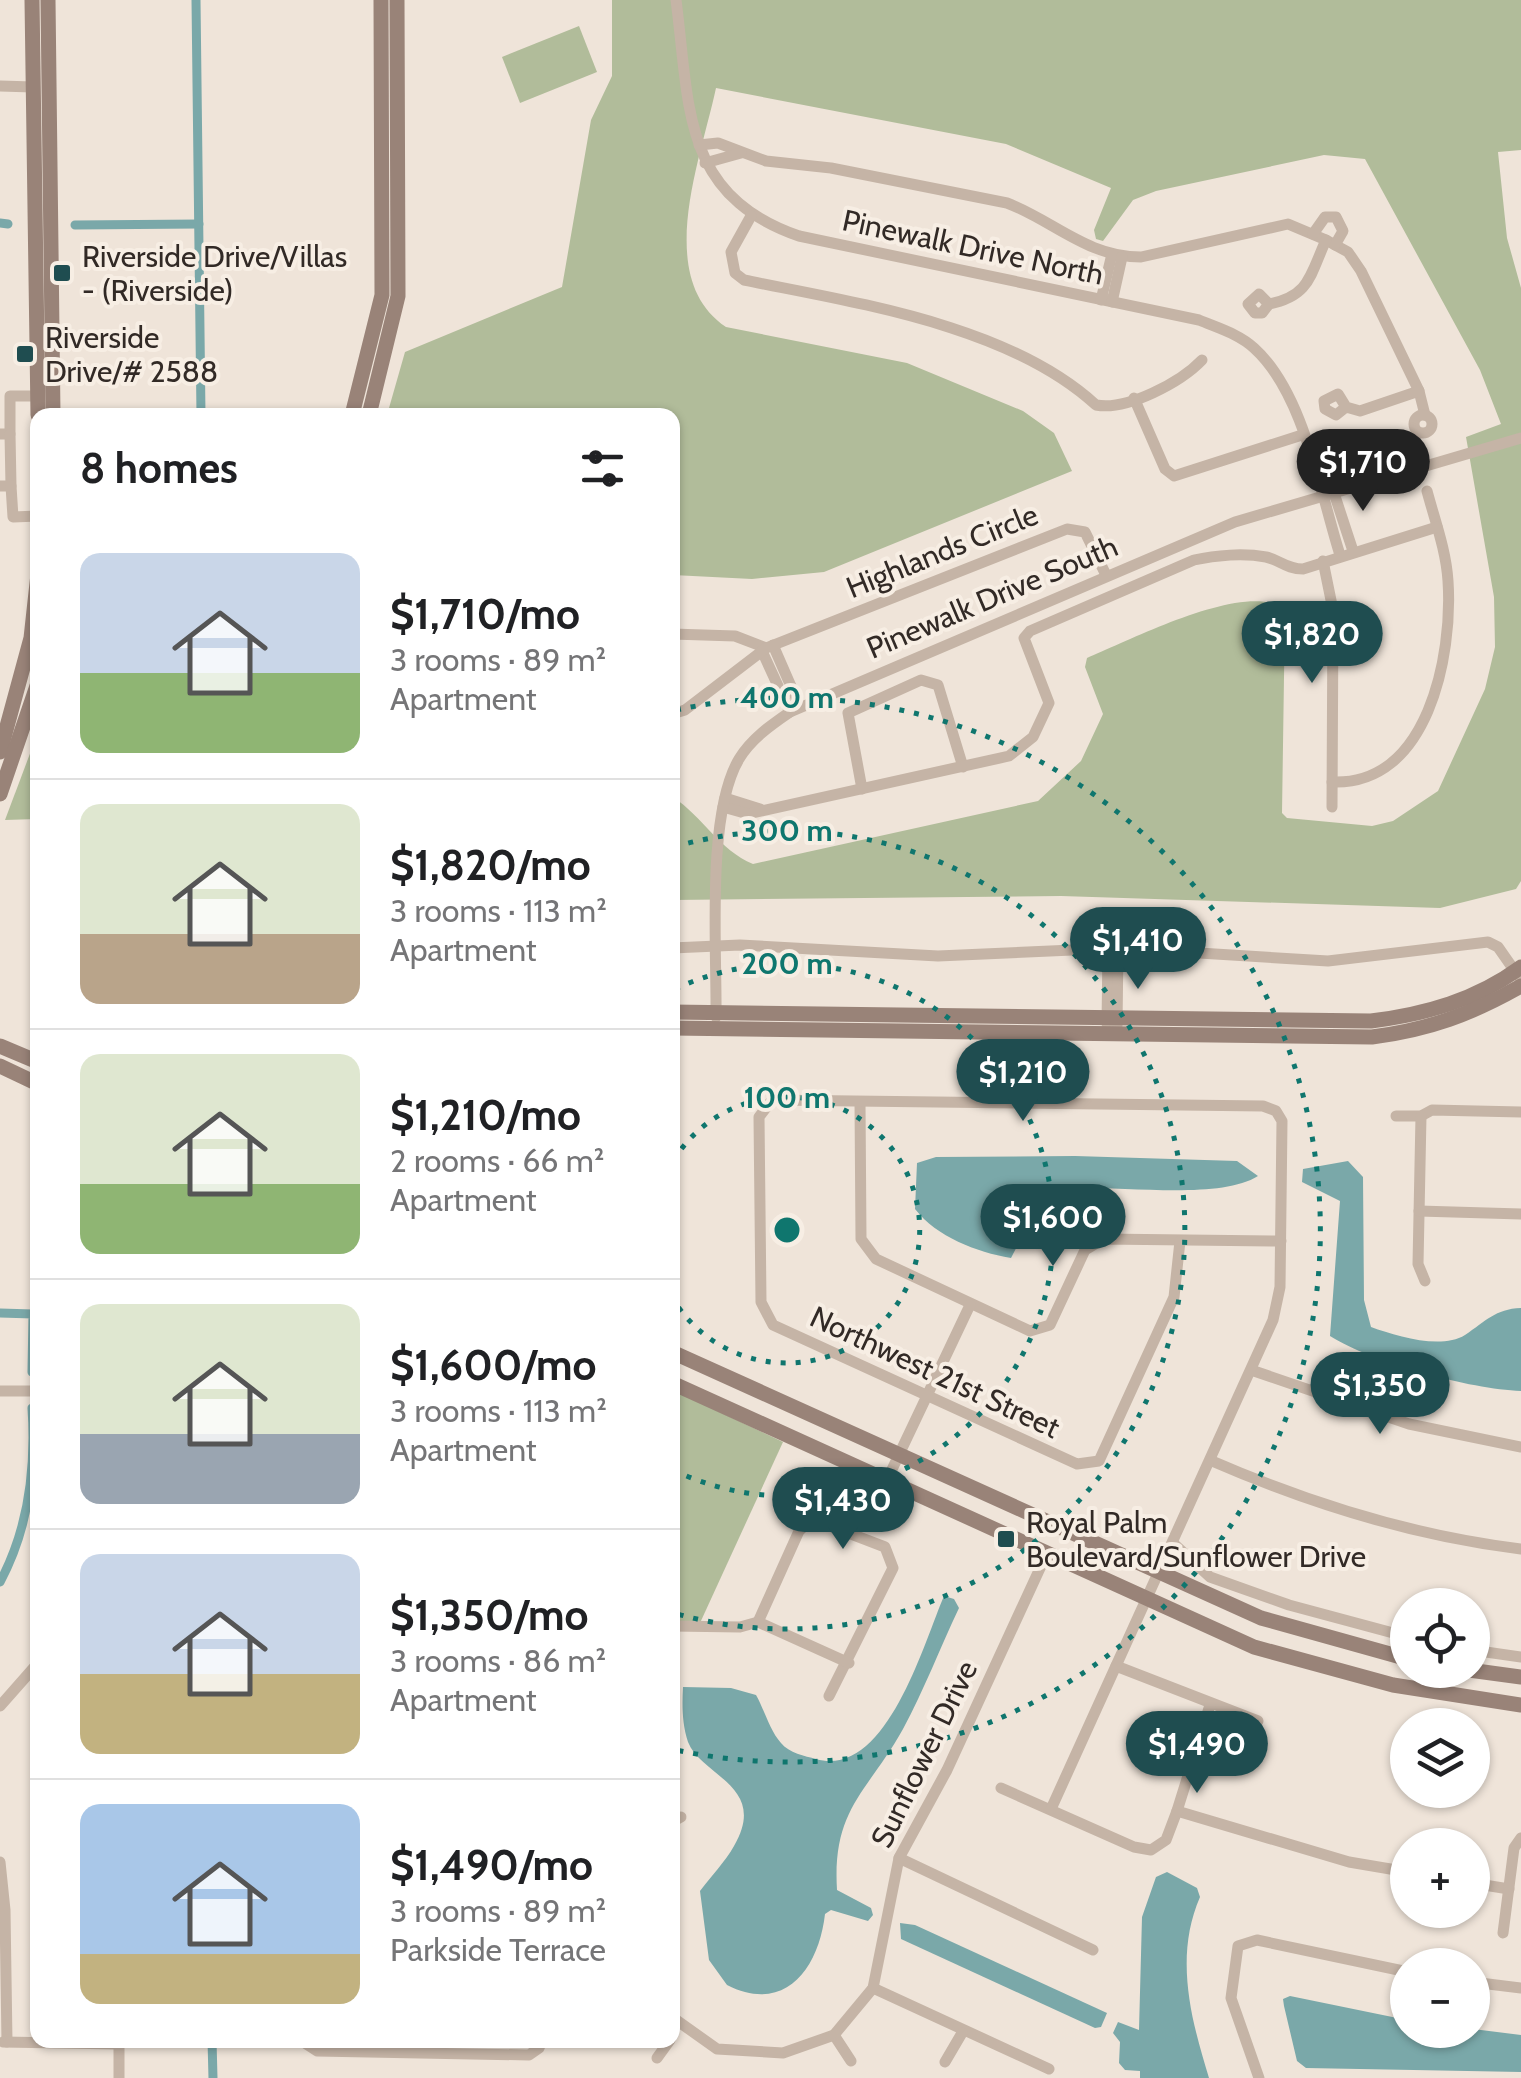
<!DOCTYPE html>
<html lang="en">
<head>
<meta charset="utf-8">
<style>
	:root { --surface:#fff; --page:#f2f2f2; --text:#202124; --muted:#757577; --line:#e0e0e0; --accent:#1f4d50 }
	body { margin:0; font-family:Cabin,sans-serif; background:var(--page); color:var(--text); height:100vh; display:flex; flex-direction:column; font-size:38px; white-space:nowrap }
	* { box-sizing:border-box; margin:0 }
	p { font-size:32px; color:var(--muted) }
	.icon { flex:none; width:55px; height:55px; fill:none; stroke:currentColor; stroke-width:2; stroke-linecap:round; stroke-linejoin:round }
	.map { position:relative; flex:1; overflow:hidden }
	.details { position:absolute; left:30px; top:408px; width:650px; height:1640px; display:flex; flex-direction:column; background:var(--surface); border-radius:20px; box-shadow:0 2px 8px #0004 }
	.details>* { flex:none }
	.tools { position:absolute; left:1390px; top:1588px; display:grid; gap:20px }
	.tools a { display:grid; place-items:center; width:100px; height:100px; border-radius:50%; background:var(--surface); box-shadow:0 2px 8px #0004; font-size:50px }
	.price { position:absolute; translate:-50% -85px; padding:0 22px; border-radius:35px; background:var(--accent); color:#fff; font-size:32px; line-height:65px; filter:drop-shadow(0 2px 5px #0008) }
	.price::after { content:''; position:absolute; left:50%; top:60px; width:30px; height:22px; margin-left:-15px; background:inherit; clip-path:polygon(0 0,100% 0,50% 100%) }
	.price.on { background:#222; color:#fff }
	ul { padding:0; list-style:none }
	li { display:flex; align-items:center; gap:30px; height:250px; padding:0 50px }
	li+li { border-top:2px solid var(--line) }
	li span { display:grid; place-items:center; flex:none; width:280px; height:200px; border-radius:20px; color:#555 }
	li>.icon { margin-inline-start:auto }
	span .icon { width:120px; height:120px; fill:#fffc; stroke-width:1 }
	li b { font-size:42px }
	h2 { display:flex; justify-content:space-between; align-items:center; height:120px; padding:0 50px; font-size:42px }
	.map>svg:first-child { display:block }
	.green { fill:#b1bc9a }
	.water { fill:#7aa8a9 }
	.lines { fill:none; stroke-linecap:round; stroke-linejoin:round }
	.canal { stroke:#7aa8a9; stroke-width:9 }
	.street { stroke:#c5b4a6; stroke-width:11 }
	.secondary { stroke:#998378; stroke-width:15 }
	.ring { fill:none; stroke:#0f766e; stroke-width:5; stroke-dasharray:5 10 }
	.poi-dot { fill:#1f4d50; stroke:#f7eee4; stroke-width:4 }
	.labels { text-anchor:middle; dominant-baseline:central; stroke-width:8; stroke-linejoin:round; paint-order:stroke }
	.street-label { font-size:30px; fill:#322a26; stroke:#f7eee4 }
	.poi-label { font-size:30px; fill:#322a26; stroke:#f7eee4; text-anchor:start }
	.centre { fill:#0f766e; stroke:#f7eee4; stroke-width:5 }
	.ring-label { font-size:30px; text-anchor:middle; font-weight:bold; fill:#0f766e; stroke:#f7eee4; stroke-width:8; stroke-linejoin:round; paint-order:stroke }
</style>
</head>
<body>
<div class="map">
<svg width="1521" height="2078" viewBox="0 0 1521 2078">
	<rect width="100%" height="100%" fill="#efe4d9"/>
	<g class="green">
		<path d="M 612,0 L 1521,0 L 1521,150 L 1498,152 L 1507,238 L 1521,288 L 1521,881 L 1516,889 L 1440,908 L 1061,896 L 673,900 L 673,797 C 703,817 719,850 753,864 L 1038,801 L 1081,761 L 1103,714 L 1085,667 L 1087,658 C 1129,641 1245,580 1285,609 L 1282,813 L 1287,818 L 1372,826 L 1393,821 L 1438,791 L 1485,689 L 1495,647 L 1494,597 L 1466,437 L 1501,424 L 1480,370 L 1365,159 L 1324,155 L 1156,191 L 1133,200 L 1103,241 L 1096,239 L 1094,230 L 1111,188 L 1006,144 L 716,88 C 701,159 653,278 726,327 L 907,363 L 1023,411 L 1054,433 L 1072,471 L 824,572 L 752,579 L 673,575 L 672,415 L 387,415 L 405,352 L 562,287 L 591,120 L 612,76 Z"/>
		<path d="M 579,26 L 597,72 L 520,103 L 502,57 Z"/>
		<path d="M 37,735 L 37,819 L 5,820 Z"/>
		<path d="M 673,1390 L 783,1442 L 700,1623 L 673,1621 Z"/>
	</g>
	<g class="water">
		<path d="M 1075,1156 L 1237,1161 L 1258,1176 C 1215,1203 1102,1182 1047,1189 L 1011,1258 C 976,1252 937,1237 915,1209 L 917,1163 L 936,1157 Z"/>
		<path d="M 1348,1161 L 1363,1177 L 1364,1300 L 1371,1327 C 1396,1336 1441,1350 1465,1335 C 1486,1321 1495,1309 1521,1308 L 1521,1391 C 1470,1389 1373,1363 1330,1336 L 1340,1201 L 1302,1182 L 1303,1169 Z"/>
		<path d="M 944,1596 L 954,1599 L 959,1608 C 940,1648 924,1690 903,1729 C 868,1792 832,1808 837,1890 L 871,1908 L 873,1915 L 868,1921 L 831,1910 L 825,1914 C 819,1967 786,2015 727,1985 L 709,1960 L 700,1891 C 711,1876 725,1862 734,1846 C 769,1786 701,1776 688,1742 C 682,1724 682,1705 683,1687 L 731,1688 L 756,1695 C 764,1709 770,1731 781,1743 C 789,1753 805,1756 816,1759 C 886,1779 923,1645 944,1596 Z"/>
		<path d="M 1167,1872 L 1197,1888 L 1200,1897 C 1174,1957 1191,2019 1209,2078 L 1140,2078 L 1140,2071 L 1125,2070 L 1119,2063 L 1120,2042 L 1113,2033 L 1118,2022 L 1139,2030 L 1142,1917 L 1156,1877 Z"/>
		<path d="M 900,1923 L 915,1925 L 1107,2013 L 1101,2027 L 1095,2028 L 901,1939 Z"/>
		<path d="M 1290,1996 L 1407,2020 L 1408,2030 L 1473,2029 L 1521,2035 L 1521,2072 L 1306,2068 L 1297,2061 L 1284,2006 L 1283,1999 Z"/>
	</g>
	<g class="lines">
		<g class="canal">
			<path d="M 196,0 L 201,415"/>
			<path d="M 0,223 L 8,224"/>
			<path d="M 75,225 L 199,224"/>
			<path d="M 0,1313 L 33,1314 L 32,1372"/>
			<path d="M 0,1582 C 29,1528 36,1468 32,1408"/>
			<path d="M 212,2040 L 213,2078"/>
		</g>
		<g class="street">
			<path d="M 676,0 C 690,106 681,195 799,236 L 1199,320 C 1218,328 1239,334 1254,348 C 1304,393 1320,492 1340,555"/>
			<path d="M 0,86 L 33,87"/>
			<path d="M 699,145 L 718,143 L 766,161 L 831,168 L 1007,203 C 1054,221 1087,257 1141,257 L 1288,224 L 1326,240 L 1348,252 L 1361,271 L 1419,391 L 1425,415"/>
			<path d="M 705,163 L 741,153"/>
			<path d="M 751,216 L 731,252 L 735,273 L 744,280 C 856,303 1009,325 1096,405 C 1127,411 1181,382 1202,360"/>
			<path d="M 1313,234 L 1325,217 L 1336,217 L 1343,231 L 1335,245"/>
			<path d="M 1101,300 L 1112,254"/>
			<path d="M 1112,302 L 1122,257"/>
			<path d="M 1269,304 L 1259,294 L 1248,304 L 1255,313 L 1262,313 L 1269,304 C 1310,296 1310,275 1326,240"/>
			<path d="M 1134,398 L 1165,469 L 1174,476 L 1302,435"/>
			<path d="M 1346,407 L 1338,394 L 1324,401 L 1325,409 L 1336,415 L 1346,407 L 1360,411 L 1419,391"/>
			<circle cx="1423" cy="424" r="9"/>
			<path d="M 0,434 L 10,434 L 10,396 L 37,396"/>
			<path d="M 0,486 L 11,486 L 10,434"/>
			<path d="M 11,486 L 13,517 L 38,516"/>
			<path d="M 1333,490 L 1353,551"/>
			<path d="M 1323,561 L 1333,610 L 1332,807"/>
			<path d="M 672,634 L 735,636 L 766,648"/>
			<path d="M 773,645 L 800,707"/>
			<path d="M 762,651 L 790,712"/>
			<path d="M 672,714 L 685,710 L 766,648 L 1067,529 L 1085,532 L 1106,575"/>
			<path d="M 1332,782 C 1428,786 1453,656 1448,581 C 1446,550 1435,521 1427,491"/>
			<path d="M 862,789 L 848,713 L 921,680 L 938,685 L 963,767"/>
			<path d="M 725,798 L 760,809"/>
			<path d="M 723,807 L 748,814 L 1009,756 L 1033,737 L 1049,703 L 1024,638 L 1030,631 L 1194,560 C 1216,555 1244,553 1266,557 C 1280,560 1286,569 1303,569 L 1437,527"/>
			<path d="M 672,948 L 740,945 L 938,956 L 1118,948 L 1328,961 L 1488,942 L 1498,947 L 1519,977"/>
			<path d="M 716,1017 C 717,949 706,815 739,759 C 751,739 771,725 790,712 L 1235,522 L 1521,438"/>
			<path d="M 1107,1024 L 1108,948"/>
			<path d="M 1117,1026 L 1118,948"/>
			<path d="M 860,1102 L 861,1239 L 876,1259 L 1030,1331 L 1050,1325 L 1085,1250 L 1103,1239 L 1281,1241"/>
			<path d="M 1396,1116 L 1421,1116 L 1432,1110 L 1521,1112"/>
			<path d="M 1421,1116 L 1418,1264 L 1425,1281"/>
			<path d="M 1419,1211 L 1521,1214"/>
			<path d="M 1254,1371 L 1409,1424 L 1521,1447"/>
			<path d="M 0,1391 L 38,1391"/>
			<path d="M 1212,1461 C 1311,1504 1414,1536 1521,1549"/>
			<path d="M 887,1480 L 970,1305"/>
			<path d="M 1173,1543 L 1210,1577 L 1289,1605 L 1408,1637"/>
			<path d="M 758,1622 L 799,1531 L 812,1519 L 885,1547 L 893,1568 L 829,1696"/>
			<path d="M 672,1626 L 740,1627 L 758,1622 L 849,1663"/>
			<path d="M 1472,1650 L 1521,1657"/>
			<path d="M 1116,1666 L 1258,1721"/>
			<path d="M 0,1706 L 38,1663"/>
			<path d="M 1001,1788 L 1134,1847 L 1151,1850 L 1166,1840 L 1177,1811 L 1349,1862 L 1408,1872"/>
			<path d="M 1051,1809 L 1273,1320 L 1280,1287 L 1282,1121 L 1276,1111 L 1263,1106 L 772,1100 L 759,1117 L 761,1302 L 773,1325 L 1077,1464 L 1099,1461 L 1174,1297 L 1180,1241"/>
			<path d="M 1177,1811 L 1210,1705"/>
			<path d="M 672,1822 L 681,1817"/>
			<path d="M 899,1858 L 1093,1950"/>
			<path d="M 0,1862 L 5,1910 L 7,2042"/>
			<path d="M 1472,1883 L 1509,1889"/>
			<path d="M 1503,1933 L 1514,1848 L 1521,1838"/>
			<path d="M 1472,1982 L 1521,1988"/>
			<path d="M 873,1988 L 1049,2069"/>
			<path d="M 672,2017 L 717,2049 L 783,2053 L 834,2035 L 873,1988 L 899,1858 L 947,1770 L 1047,1553"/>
			<path d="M 834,2035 L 851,2061"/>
			<path d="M 119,2040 L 119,2078"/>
			<path d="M 300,2040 L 317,2051 L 529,2055 L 539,2048 L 542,2040"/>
			<path d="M 3,2042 L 119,2044"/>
			<path d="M 657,2058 L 670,2040"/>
			<path d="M 945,2062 L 962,2033"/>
			<path d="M 1259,2078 L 1231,1998 L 1238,1946 L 1257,1940 L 1408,1972"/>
		</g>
		<g class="secondary">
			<path d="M 32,0 L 38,415"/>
			<path d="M 48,0 L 53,415"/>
			<path d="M 352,415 L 382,295 L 381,0"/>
			<path d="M 369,415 L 398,296 L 397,0"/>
			<path d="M 0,752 L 31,638 L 38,574"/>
			<path d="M 0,794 L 38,683"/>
			<path d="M 672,1012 L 1371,1021 C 1426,1014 1476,1000 1521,967"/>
			<path d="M 672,1028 L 1372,1037 C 1428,1030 1472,1014 1521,986"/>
			<path d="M 0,1046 L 38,1062"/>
			<path d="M 0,1066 L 38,1084"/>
			<path d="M 672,1352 L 1261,1618 L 1408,1659"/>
			<path d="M 672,1383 L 1254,1647 L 1393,1685 L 1521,1705"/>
			<path d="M 1469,1670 L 1521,1677"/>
		</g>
	</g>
	<g class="ring">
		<path d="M673 1161A133 133 0 1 1 673 1299"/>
		<path d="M675 989A266 266 0 1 1 675 1471"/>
		<path d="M674 847A399 399 0 1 1 674 1613"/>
		<path d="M676 710A532 532 0 1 1 676 1750"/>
	</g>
	<g class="poi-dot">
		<rect x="52" y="263" width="20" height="20" rx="5"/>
		<rect x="15" y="344" width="20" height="20" rx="5"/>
		<rect x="996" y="1529" width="20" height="20" rx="5"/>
	</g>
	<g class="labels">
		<g class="street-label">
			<text transform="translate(973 247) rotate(12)">Pinewalk Drive North</text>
			<text transform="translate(942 551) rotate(-22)">Highlands Circle</text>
			<text transform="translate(992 597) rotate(-23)">Pinewalk Drive South</text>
			<text transform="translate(935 1372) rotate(25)">Northwest 21st Street</text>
			<text transform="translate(924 1754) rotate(-64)">Sunflower Drive</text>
		</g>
		<g class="poi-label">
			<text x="82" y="256">Riverside Drive/Villas<tspan x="82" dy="34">- (Riverside)</tspan></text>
			<text x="45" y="337">Riverside<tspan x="45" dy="34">Drive/# 2588</tspan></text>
			<text x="1026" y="1522">Royal Palm<tspan x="1026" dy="34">Boulevard/Sunflower Drive</tspan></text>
		</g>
	</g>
	<circle cx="787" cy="1230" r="15" class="centre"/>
	<g class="ring-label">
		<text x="787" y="708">400 m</text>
		<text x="787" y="841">300 m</text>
		<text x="787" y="974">200 m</text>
		<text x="787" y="1108">100 m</text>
	</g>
</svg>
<div class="tools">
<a><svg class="icon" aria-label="locate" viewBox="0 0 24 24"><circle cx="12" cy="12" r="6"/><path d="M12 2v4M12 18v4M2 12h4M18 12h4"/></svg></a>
<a><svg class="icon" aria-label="layers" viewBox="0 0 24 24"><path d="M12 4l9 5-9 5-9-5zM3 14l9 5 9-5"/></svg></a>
<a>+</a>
<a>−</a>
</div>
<b class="price on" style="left:1363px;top:514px">$1,710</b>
<b class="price" style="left:1312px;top:686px">$1,820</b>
<b class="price" style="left:1138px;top:992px">$1,410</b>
<b class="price" style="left:1023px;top:1124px">$1,210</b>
<b class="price" style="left:1053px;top:1269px">$1,600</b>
<b class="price" style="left:1380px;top:1437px">$1,350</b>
<b class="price" style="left:843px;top:1552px">$1,430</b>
<b class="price" style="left:1197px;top:1796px">$1,490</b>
<section class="details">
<h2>8 homes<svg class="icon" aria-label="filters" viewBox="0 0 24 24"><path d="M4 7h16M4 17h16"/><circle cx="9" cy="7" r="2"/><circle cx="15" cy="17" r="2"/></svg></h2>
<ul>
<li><span style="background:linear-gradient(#c9d6e8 60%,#8fb573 0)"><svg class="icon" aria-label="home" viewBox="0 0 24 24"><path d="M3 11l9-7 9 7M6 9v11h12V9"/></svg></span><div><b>$1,710/mo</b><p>3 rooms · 89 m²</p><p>Apartment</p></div></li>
<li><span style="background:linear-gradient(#dfe7d0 65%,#b9a48a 0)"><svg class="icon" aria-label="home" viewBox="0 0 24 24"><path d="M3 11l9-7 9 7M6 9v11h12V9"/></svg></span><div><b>$1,820/mo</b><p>3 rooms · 113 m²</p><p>Apartment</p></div></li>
<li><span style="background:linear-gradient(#dfe7d0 65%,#8fb573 0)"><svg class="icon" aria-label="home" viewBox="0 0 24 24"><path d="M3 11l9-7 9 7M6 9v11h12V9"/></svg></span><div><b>$1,210/mo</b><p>2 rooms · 66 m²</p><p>Apartment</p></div></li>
<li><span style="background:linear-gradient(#dfe7d0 65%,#9aa5b1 0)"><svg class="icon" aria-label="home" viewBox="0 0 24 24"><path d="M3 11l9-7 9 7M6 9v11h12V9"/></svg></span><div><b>$1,600/mo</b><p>3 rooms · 113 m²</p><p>Apartment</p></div></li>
<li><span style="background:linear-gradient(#c9d6e8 60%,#c2b280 0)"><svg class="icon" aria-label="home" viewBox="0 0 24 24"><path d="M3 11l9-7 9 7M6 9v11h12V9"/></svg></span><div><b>$1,350/mo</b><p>3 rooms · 86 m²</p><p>Apartment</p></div></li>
<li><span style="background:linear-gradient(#a9c7e8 75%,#c2b280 0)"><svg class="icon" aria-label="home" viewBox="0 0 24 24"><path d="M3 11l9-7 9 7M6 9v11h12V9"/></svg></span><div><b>$1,490/mo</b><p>3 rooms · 89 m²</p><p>Parkside Terrace</p></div></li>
</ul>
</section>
</div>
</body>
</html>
